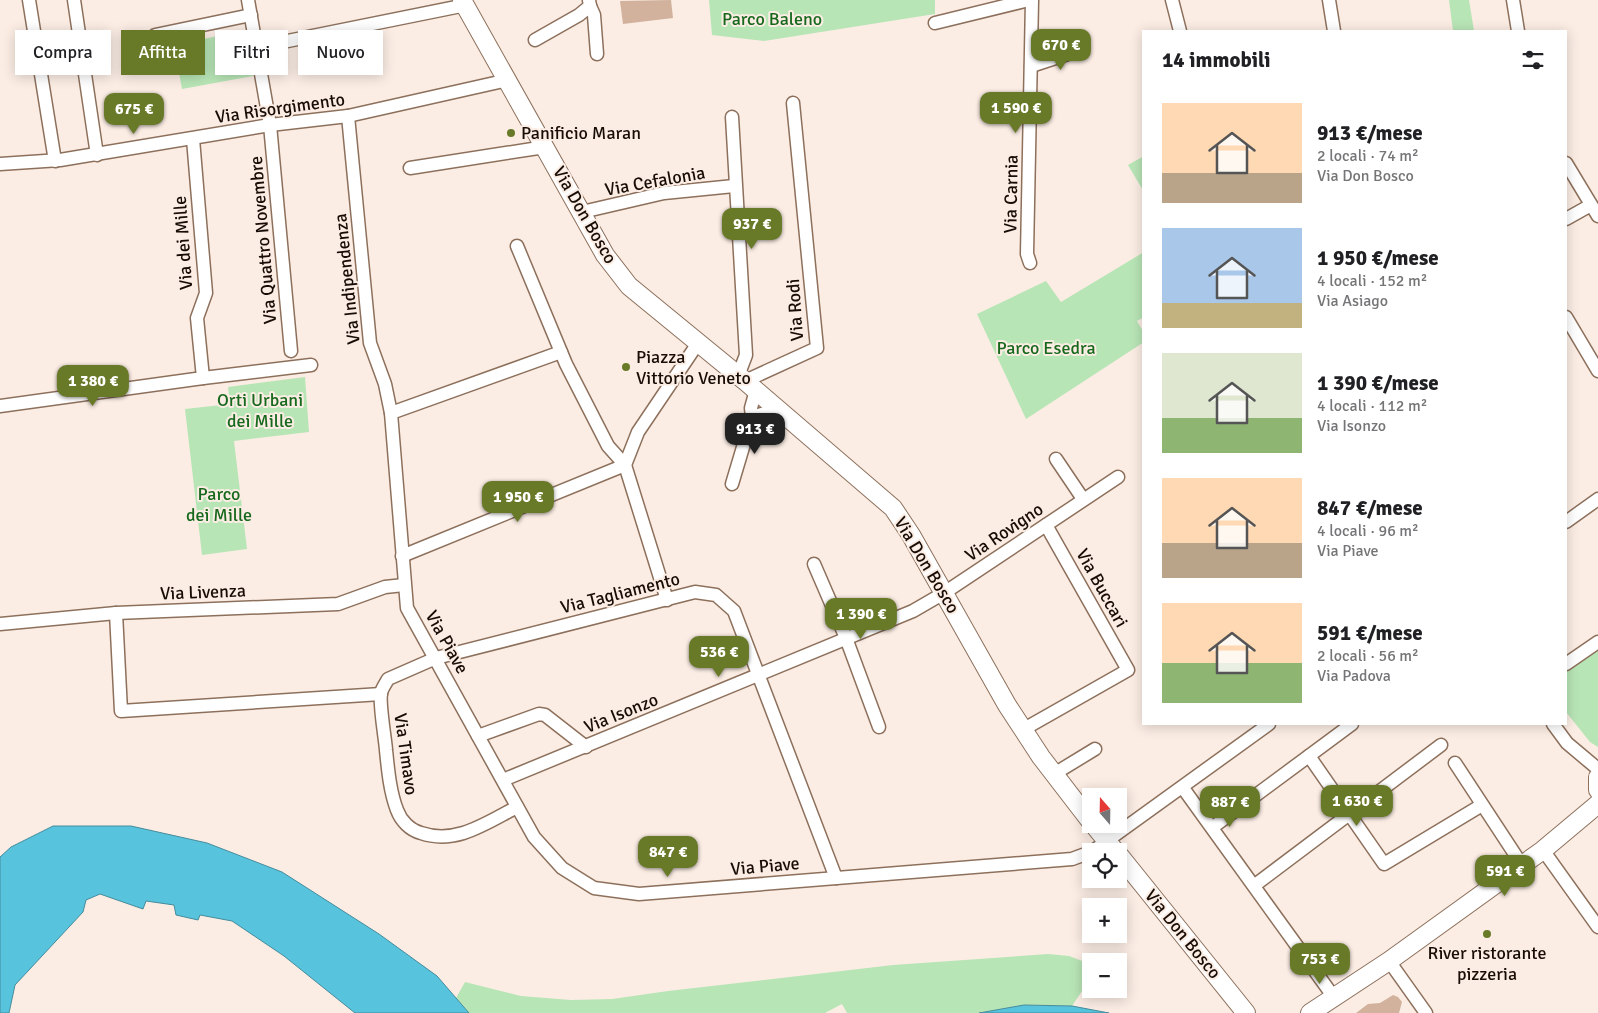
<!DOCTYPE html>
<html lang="it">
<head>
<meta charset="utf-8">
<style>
	:root { --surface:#fff; --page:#f2f2f2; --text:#202124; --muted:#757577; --accent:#687927 }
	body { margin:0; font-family:Signika,sans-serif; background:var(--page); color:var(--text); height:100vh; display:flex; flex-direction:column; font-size:19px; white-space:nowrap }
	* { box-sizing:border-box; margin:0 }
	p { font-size:16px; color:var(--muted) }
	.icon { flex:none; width:28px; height:28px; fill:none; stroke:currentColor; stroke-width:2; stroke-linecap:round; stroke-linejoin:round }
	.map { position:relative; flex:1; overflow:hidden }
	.drawer { position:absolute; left:1142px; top:30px; width:425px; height:695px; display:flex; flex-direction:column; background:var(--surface); border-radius:0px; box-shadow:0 2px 12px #0003 }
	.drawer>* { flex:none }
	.guide { position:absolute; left:15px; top:30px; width:475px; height:45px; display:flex; gap:10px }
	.needle { width:32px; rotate:340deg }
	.buttons { position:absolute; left:1082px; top:788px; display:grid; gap:10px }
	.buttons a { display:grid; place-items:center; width:45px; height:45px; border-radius:0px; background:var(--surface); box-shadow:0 2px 12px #0003; font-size:25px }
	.price { position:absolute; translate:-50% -42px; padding:0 11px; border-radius:10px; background:var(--accent); color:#fff; font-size:16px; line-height:32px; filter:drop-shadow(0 1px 2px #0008) }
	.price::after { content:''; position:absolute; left:50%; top:30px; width:15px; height:11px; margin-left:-8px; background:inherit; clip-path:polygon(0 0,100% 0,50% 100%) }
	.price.on { background:#222; color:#fff }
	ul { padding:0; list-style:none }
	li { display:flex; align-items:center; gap:15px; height:125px; padding:0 20px }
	li span { display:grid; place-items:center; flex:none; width:140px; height:100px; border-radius:0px; color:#555 }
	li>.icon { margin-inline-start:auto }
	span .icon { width:60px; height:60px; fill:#fffc; stroke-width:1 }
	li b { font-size:21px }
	h2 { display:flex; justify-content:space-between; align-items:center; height:60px; padding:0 20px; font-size:21px }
	.chip { padding:0 18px; border-radius:0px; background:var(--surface); box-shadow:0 2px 12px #0003; font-size:18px; line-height:45px }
	.chip.on { background:var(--accent); color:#fff }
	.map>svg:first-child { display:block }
	.green { fill:#b8e5b6 }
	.water { fill:#58c3dd; stroke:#458c9c }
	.building { fill:#d2b29d }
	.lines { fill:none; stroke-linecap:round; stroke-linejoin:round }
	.street-casing { stroke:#8d705c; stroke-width:15 }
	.secondary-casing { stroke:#8d705c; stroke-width:20 }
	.street { stroke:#fff; stroke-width:12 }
	.secondary { stroke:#fff; stroke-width:18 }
	.poi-dot { fill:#687927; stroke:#fbede4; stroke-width:2 }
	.labels { text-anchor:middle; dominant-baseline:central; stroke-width:4; stroke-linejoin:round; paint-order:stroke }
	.park-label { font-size:18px; fill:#16681c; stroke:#fbede4 }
	.street-label { font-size:18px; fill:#180d06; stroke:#fbede4 }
	.poi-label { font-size:18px; fill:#180d06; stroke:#fbede4; text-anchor:start }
</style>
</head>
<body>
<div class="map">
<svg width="1598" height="1013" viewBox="0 0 1598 1013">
	<rect width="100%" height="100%" fill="#fbede4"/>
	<g class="green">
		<path d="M 709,0 L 935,0 L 935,14 L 764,41 L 712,35 Z"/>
		<path d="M 1449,0 L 1469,0 L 1474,31 L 1453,31 Z"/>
		<path d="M 247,30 L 253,76 L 182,89 L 174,45 Z"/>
		<path d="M 1144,156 L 1144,192 L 1128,165 Z"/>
		<path d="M 1144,252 L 1144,317 L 1137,321 L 1144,333 L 1144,342 L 1026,419 L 977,314 L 1046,281 L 1061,302 Z"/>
		<path d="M 305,377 L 309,432 L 234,441 L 247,549 L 202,555 L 185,409 L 230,404 L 228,387 Z"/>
		<path d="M 1598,645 L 1598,747 L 1590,742 L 1566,712 L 1566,665 Z"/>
		<path d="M 1048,954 L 1069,956 L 1085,962 L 1088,982 L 1072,1006 L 1024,1005 L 979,1013 L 847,1013 L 842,1004 L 825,1013 L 469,1013 L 456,998 L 465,982 L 521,996 L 571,1000 L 612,999 L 668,991 L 893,965 Z"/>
	</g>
	<g class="water">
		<path d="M 53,826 L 131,826 L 207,843 L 282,872 L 379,934 L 437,976 L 469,1013 L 355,1013 L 284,956 L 232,921 L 200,915 L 198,920 L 176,915 L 174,905 L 146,901 L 143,909 L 100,894 L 86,900 L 83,912 L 15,985 L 9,1013 L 0,1013 L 0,857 L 11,847 Z"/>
		<path d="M 1024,1005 L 1072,1006 L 1109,1013 L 979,1013 Z"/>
	</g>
	<g class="building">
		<path d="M 671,0 L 673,18 L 623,24 L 620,1 Z"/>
		<path d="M 1393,995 L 1398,997 L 1402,1002 L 1399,1013 L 1356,1013 L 1368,1004 L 1380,1003 Z"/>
	</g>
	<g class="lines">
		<defs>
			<g id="street">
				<path d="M 29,0 L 55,161"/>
				<path d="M 74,0 L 97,155"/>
				<path d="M 248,0 L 270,125 L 291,351"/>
				<path d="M 1172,0 L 1180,31"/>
				<path d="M 1329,0 L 1334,31"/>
				<path d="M 1513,0 L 1518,31"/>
				<path d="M 590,6 L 594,15 L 597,54"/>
				<path d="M 935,23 L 1029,0"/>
				<path d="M 155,35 L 251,15"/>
				<path d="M 535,40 L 579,15 L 590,6 L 589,0"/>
				<path d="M 258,47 L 466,5"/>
				<path d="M 1031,66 L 1083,49"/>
				<path d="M 348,116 L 370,343 L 385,384 L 391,413 L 407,608 L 534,837 L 562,868 L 594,888 L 639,894 L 1072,859 L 1091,852"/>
				<path d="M 732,117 L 746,355 L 738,376"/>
				<path d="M 1566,163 L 1598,216"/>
				<path d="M 0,164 L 60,160 L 270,125 L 348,116 L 508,80"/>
				<path d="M 410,168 L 545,147"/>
				<path d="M 582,212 L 664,193 L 734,186"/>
				<path d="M 1566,219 L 1591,205"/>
				<path d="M 517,246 L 566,364 L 608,446 L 625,465 L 667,600"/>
				<path d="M 1030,263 L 1027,254 L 1032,0"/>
				<path d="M 1566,317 L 1598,371"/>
				<path d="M 203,378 L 311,365"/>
				<path d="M 745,381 L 817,348 L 793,103"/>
				<path d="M 0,406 L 203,378 L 197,318 L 206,293 L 193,139"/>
				<path d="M 391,413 L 561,352"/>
				<path d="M 752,417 L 768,412 L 774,406"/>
				<path d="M 1056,459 L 1083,499"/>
				<path d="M 732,484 L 752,417 L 751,408 L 756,390"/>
				<path d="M 1566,522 L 1598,499"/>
				<path d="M 402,556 L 625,465 L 638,432 L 698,343"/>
				<path d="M 814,564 L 846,638 L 879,727"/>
				<path d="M 116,613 L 121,711 L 381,694"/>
				<path d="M 0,624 L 116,613 L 338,604 L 385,587 L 404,585"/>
				<path d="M 1566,664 L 1598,642"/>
				<path d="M 1553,724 L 1567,743 L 1598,769"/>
				<path d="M 1024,729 L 1128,670 L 1046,525"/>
				<path d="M 478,736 L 539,714 L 545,715 L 586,747"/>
				<path d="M 1309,756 L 1384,864 L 1482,805"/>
				<path d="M 1455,763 L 1522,865"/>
				<path d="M 1054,774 L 1095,749"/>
				<path d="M 503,780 L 913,611 L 944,593 L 1118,477"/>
				<path d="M 1183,788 L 1333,996"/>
				<path d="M 517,807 C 486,823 456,845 421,833 C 410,830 401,821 397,810 C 390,792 388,770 386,750 C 385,737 379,704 381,693 C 382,688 386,683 388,679 L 436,658 L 695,592 L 716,595 L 734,611 L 836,878"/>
				<path d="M 1213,827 L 1352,724"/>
				<path d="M 1543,850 L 1598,927"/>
				<path d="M 1093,851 L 1269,724"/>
				<path d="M 1255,885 L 1441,745"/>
				<path d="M 1389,961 L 1426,1013"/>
			</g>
			<g id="secondary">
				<path d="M 462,0 L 605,255 L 629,286 L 745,381 L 893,508 L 911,535 L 1007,705 L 1041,757 L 1091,822"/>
				<path d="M 1598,777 L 1598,790"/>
				<path d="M 1093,824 L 1115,851"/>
				<path d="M 1119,855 L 1246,1013"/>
				<path d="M 1310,1013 L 1389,961 L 1543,850 L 1598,804"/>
			</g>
		</defs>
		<use href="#street" class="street-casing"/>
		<use href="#secondary" class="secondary-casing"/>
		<use href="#street" class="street"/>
		<use href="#secondary" class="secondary"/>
	</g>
	<g class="poi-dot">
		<circle cx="511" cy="133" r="5"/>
		<circle cx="626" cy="367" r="5"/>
		<circle cx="1487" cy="934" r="5"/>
	</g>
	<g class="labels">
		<g class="park-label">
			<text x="772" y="19">Parco Baleno</text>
			<text x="1046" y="348">Parco Esedra</text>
			<text x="260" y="400">Orti Urbani<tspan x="260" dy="21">dei Mille</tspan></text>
			<text x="219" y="494">Parco<tspan x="219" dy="21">dei Mille</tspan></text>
		</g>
		<g class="street-label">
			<text transform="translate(280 108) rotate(-8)">Via Risorgimento</text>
			<text transform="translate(655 181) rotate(-10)">Via Cefalonia</text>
			<text transform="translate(1011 194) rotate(-89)">Via Carnia</text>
			<text transform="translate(585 215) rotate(60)">Via Don Bosco</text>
			<text transform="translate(263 240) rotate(-95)">Via Quattro Novembre</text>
			<text transform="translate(183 243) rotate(-94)">Via dei Mille</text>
			<text transform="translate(347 279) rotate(-96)">Via Indipendenza</text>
			<text transform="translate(795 310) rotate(-94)">Via Rodi</text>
			<text transform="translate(1004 532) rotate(-34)">Via Rovigno</text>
			<text transform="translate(927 565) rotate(59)">Via Don Bosco</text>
			<text transform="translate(1102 588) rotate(61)">Via Buccari</text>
			<text transform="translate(203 592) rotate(-2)">Via Livenza</text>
			<text transform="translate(620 593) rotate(-14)">Via Tagliamento</text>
			<text transform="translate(447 642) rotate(61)">Via Piave</text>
			<text transform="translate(621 713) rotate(-22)">Via Isonzo</text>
			<text transform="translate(406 754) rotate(82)">Via Timavo</text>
			<text transform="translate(765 866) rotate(-5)">Via Piave</text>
			<text transform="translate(1183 934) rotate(51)">Via Don Bosco</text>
		</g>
		<g class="poi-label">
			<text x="521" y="133">Panificio Maran</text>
			<text x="636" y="357">Piazza<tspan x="636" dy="21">Vittorio Veneto</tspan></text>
			<text x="1487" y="953" text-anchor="middle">River ristorante<tspan x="1487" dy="21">pizzeria</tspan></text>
		</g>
	</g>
</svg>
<div class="buttons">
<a><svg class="needle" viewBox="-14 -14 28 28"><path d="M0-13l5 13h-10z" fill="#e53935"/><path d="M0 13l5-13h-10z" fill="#757577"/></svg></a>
<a><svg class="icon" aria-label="locate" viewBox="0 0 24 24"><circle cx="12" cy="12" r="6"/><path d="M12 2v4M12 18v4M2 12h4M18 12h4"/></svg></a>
<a>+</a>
<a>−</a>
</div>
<b class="price" style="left:1061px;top:71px">670 €</b>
<b class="price" style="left:1016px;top:134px">1 590 €</b>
<b class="price" style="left:134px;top:135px">675 €</b>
<b class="price" style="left:752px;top:250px">937 €</b>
<b class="price" style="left:93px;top:407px">1 380 €</b>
<b class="price on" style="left:755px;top:455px">913 €</b>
<b class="price" style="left:518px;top:523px">1 950 €</b>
<b class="price" style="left:861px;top:640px">1 390 €</b>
<b class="price" style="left:719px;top:678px">536 €</b>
<b class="price" style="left:1357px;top:827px">1 630 €</b>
<b class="price" style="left:1230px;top:828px">887 €</b>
<b class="price" style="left:668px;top:878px">847 €</b>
<b class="price" style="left:1505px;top:897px">591 €</b>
<b class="price" style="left:1320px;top:985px">753 €</b>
<div class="guide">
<a class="chip">Compra</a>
<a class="chip on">Affitta</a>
<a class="chip">Filtri</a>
<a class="chip">Nuovo</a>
</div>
<section class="drawer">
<h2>14 immobili<svg class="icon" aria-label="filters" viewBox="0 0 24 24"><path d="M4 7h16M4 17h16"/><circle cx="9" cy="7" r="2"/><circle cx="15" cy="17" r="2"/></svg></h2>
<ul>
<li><span style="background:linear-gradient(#ffd9b3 70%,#b9a48a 0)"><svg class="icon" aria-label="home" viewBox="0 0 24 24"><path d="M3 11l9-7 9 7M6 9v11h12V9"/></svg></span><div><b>913 €/mese</b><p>2 locali · 74 m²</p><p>Via Don Bosco</p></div></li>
<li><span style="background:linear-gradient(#a9c7e8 75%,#c2b280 0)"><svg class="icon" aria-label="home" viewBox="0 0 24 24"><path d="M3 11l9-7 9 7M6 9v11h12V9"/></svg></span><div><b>1 950 €/mese</b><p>4 locali · 152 m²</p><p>Via Asiago</p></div></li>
<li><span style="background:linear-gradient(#dfe7d0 65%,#8fb573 0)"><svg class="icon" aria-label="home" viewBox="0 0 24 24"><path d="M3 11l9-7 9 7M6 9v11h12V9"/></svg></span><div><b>1 390 €/mese</b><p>4 locali · 112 m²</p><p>Via Isonzo</p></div></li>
<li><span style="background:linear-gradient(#ffd9b3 65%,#b9a48a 0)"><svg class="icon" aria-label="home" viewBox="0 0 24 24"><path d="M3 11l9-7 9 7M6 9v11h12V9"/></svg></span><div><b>847 €/mese</b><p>4 locali · 96 m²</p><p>Via Piave</p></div></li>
<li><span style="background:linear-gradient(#ffd9b3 60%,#8fb573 0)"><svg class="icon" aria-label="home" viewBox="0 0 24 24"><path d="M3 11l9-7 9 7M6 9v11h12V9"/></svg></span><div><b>591 €/mese</b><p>2 locali · 56 m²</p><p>Via Padova</p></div></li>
</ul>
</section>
</div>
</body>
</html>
